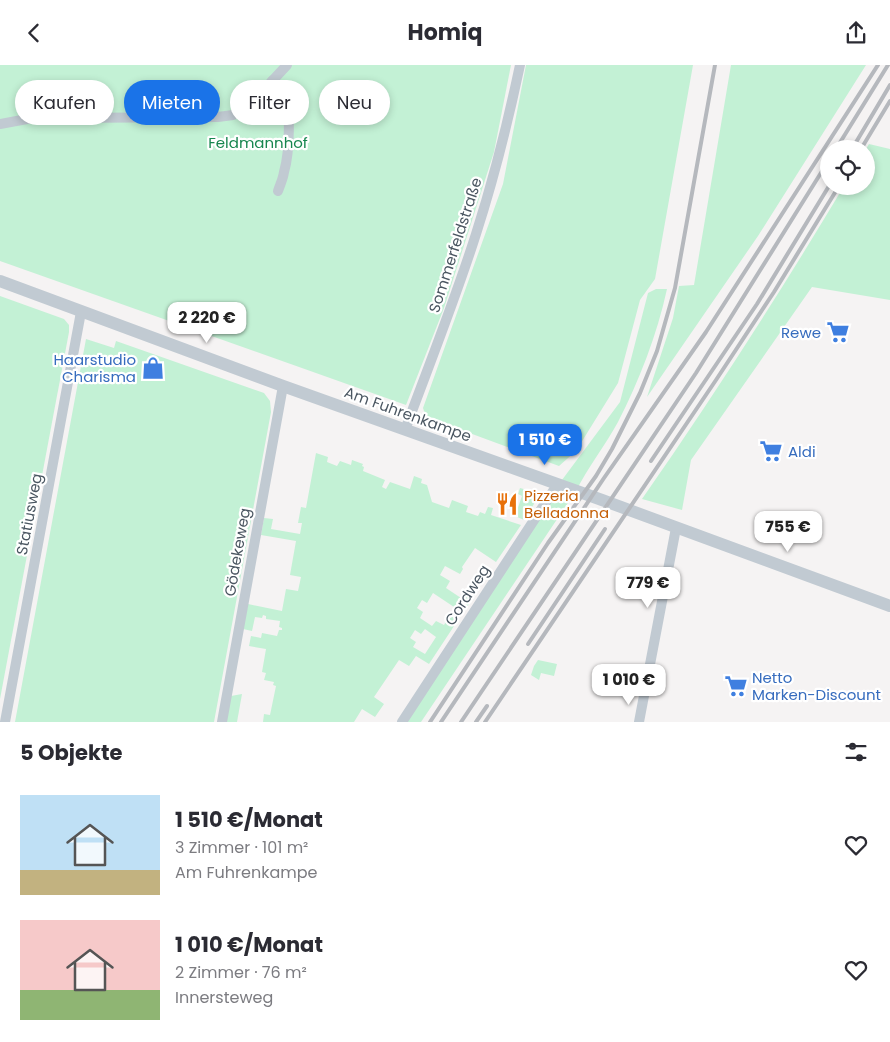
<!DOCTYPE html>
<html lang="de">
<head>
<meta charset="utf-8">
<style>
	:root { --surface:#fff; --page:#f2f2f3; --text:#2b2b33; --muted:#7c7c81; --accent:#1a73e8 }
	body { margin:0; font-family:Poppins,sans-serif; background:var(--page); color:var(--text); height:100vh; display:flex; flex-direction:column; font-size:19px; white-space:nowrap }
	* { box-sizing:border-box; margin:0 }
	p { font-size:16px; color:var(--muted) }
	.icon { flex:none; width:28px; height:28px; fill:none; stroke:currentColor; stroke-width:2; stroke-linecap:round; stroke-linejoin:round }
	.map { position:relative; height:657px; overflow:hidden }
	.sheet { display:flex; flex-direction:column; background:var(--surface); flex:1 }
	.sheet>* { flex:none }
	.top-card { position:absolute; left:15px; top:15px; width:500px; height:45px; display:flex; gap:10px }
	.buttons { position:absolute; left:820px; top:75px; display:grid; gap:10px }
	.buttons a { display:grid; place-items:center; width:55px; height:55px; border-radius:50%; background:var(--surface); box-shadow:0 2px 8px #0003; font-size:25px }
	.price { position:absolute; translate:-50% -42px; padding:0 11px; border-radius:10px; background:#fff; color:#222; font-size:16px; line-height:32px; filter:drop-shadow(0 1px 2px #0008) }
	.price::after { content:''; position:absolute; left:50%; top:30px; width:15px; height:11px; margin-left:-8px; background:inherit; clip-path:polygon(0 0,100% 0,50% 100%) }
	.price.on { background:var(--accent); color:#fff }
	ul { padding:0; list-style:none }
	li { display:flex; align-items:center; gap:15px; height:125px; padding:0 20px }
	li span { display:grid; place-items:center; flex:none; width:140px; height:100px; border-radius:0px; color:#555 }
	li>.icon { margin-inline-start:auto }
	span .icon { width:60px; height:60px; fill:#fffc; stroke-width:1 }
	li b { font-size:21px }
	h2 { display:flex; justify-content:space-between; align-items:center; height:60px; padding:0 20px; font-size:21px }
	.pill { padding:0 18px; border-radius:22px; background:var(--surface); box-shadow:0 2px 8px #0003; font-size:18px; line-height:45px }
	.pill.on { background:var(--accent); color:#fff }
	header { display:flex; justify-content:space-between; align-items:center; height:65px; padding:0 20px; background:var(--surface); font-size:22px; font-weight:700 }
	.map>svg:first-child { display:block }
	.green { fill:#c3f1d5; fill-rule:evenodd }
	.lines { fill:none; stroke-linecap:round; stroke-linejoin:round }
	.minor { stroke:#c1cad2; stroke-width:10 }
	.tertiary { stroke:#c1cad2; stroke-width:12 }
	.rail { stroke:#b5b8bd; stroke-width:4 }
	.labels { text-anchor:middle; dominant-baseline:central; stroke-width:4.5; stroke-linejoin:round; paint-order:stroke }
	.park-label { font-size:15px; fill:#17864f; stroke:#fff }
	.street-label { font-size:15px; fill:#4a5661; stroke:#fff }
	.shop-label { font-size:15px; fill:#366cbe; stroke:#fff; text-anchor:end }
	.food-label { font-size:15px; fill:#c56008; stroke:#fff; text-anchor:start }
</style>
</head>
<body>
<header><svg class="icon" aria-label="back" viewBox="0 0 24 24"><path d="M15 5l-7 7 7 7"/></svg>Homiq<svg class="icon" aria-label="share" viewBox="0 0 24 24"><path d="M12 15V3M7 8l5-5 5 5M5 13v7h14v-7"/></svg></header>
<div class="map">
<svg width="890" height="657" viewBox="0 0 890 657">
	<rect width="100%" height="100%" fill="#f5f3f3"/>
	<g class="green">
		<path d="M 0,0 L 511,0 L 494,87 L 444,243 L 406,340 L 0,196 Z"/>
		<path d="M 526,0 L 693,0 L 655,214 L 640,235 L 618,318 L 576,386 L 559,401 L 429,353 L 425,349 L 423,343 L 503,119 Z"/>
		<path d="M 731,0 L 866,0 L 758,171 L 647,332 L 673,253 L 679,221 L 694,220 Z"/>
		<path d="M 869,79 L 890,84 L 890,235 L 812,222 L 691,395 L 682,445 L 642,434 C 713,332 780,228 844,121 L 866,121 L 866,84 Z"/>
		<path d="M 656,224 L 667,224 C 657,270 639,316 618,357 C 605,381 588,402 576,426 L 421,657 L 402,657 L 559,419 L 620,337 L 648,228 Z"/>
		<path d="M 0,231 L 64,254 L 69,260 L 69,267 L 0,634 Z"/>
		<path d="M 86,274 L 114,283 L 116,276 L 264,328 L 270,336 L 271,347 L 214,657 L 15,657 Z"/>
		<path d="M 316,388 L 328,392 L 327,397 L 337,401 L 340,396 L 351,400 L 352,395 L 363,399 L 362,401 L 364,402 L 363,406 L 385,415 L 382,422 L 386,424 L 390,417 L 410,424 L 414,411 L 422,414 L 421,418 L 427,420 L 432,437 L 449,443 L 452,435 L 468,441 L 466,447 L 478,451 L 480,447 L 485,449 L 488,442 L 493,443 L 491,450 L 521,460 L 496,497 L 475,483 L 462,502 L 463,504 L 460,509 L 445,501 L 440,510 L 450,516 L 446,523 L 461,533 L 470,520 L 478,525 L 463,548 L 433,528 L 427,538 L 422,535 L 417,543 L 423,547 L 420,553 L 432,561 L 436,556 L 444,560 L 450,550 L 458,555 L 429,599 L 416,591 L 409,601 L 399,595 L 374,632 L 384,639 L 375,652 L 362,644 L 354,657 L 263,657 L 264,649 L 270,650 L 276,621 L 273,620 L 274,617 L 264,615 L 266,608 L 262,607 L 266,584 L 249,581 L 251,571 L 261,573 L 262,568 L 277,571 L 279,565 L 282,565 L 282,563 L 279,562 L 280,556 L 266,554 L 266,551 L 263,550 L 262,553 L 255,552 L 252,566 L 243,564 L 248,539 L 282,546 L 286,524 L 298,526 L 301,512 L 290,510 L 296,476 L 261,470 L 264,453 L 273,454 L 271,464 L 300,469 L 302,458 L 298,458 L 301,442 L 306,443 ZM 425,564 L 436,572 L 425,589 L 413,582 L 416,577 L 410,573 L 415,565 L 421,569 Z"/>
		<path d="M 520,423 C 527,425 536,426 537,434 L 524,455 L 515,451 L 522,431 L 518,429 Z"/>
		<path d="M 538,595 L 557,599 L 554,611 L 541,608 L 539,615 L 531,610 L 534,601 Z"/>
		<path d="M 242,629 L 237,657 L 226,657 L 231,631 Z"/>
	</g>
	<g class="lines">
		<g class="minor">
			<path d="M 272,16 C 275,19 279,21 281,23 C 293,37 289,90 284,107 C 283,114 280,120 278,126"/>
			<path d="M 0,59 L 27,54 L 57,53 L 218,52 L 233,50 L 246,44 L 287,0"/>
			<path d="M 405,365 C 429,300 455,235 476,169 C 494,113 508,57 520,0"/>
			<path d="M 5,657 L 81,247"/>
			<path d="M 222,657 L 283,321"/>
			<path d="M 402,657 L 557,420"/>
			<path d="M 639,657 L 676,463"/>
		</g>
		<path class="tertiary" d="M 0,216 L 283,321 L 602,435 L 890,541"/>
		<g class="rail">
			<path d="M 836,84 L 888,0"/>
			<path d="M 852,84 L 890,20"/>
			<path d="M 861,84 L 890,36"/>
			<path d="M 651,396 L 757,239 L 829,121"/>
			<path d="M 528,579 L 605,464"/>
			<path d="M 430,657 L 548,478 L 596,411 L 612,384 L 640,328 L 657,286 L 675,223 L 715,0"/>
			<path d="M 441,657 L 604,413 L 706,267 L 878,0"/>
			<path d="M 461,657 L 696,308 L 829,95"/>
			<path d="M 476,657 L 487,641"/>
			<path d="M 485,657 L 716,315 L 774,227 L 839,121"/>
		</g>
	</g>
	<defs>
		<symbol id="supermarket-bare" viewBox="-9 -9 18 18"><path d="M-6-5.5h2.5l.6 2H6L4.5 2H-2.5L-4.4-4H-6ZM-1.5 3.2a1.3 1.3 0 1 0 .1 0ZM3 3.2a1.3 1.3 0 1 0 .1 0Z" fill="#3f7fe0" stroke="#fff" stroke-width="2.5" paint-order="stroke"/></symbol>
		<symbol id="shop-bare" viewBox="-9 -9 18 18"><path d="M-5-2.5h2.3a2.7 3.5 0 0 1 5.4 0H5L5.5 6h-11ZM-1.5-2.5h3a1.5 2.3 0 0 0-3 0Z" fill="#3f7fe0" stroke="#fff" stroke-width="2.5" paint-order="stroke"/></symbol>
		<symbol id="restaurant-bare" viewBox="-9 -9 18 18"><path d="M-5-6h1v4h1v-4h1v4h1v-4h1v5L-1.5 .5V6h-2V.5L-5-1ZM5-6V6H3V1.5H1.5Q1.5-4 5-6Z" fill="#e8710a" stroke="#fff" stroke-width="2.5" paint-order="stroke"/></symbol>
	</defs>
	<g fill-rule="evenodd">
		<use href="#supermarket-bare" x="822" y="251" width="32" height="32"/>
		<use href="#shop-bare" x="137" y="287" width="32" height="32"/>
		<use href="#supermarket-bare" x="755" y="370" width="32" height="32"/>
		<use href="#restaurant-bare" x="491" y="423" width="32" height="32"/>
		<use href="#supermarket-bare" x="720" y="605" width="32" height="32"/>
	</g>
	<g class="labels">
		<g class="park-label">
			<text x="258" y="77">Feldmannhof</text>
		</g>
		<g class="street-label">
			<text transform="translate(455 180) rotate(-72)">Sommerfeldstraße</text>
			<text transform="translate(408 349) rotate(20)">Am Fuhrenkampe</text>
			<text transform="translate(29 449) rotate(-79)">Statiusweg</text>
			<text transform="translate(237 487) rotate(-80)">Gödekeweg</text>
			<text transform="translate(467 530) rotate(-57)">Cordweg</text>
		</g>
		<g class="shop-label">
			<text x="821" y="267">Rewe</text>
			<text x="136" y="294">Haarstudio<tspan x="136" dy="17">Charisma</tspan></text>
			<text x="788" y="386" text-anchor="start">Aldi</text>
			<text x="752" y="612" text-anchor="start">Netto<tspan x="752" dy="17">Marken-Discount</tspan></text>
		</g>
		<g class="food-label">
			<text x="524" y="430">Pizzeria<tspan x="524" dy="17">Belladonna</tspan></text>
		</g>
	</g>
</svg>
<div class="buttons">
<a><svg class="icon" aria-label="locate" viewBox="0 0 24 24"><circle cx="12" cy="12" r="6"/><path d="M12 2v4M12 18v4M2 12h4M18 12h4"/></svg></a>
</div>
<b class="price" style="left:207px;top:279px">2 220 €</b>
<b class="price on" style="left:545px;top:401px">1 510 €</b>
<b class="price" style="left:788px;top:488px">755 €</b>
<b class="price" style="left:648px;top:544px">779 €</b>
<b class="price" style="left:629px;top:641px">1 010 €</b>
<div class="top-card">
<a class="pill">Kaufen</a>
<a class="pill on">Mieten</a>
<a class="pill">Filter</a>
<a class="pill">Neu</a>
</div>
</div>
<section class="sheet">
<h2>5 Objekte<svg class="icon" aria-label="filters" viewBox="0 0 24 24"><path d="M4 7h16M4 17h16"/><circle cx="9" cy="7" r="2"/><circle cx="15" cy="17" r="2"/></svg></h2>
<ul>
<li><span style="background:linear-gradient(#bfe0f5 75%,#c2b280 0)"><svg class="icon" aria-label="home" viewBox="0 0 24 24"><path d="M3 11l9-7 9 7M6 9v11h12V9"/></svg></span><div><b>1 510 €/Monat</b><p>3 Zimmer · 101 m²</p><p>Am Fuhrenkampe</p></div><svg class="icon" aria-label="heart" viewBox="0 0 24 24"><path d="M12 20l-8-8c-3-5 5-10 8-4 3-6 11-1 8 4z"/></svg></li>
<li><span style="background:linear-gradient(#f6c9c9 70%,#8fb573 0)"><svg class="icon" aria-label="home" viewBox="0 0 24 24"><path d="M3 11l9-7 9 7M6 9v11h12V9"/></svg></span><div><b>1 010 €/Monat</b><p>2 Zimmer · 76 m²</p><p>Innersteweg</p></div><svg class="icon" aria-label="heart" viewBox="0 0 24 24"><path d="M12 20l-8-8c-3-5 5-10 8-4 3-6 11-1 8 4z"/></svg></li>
</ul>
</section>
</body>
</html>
